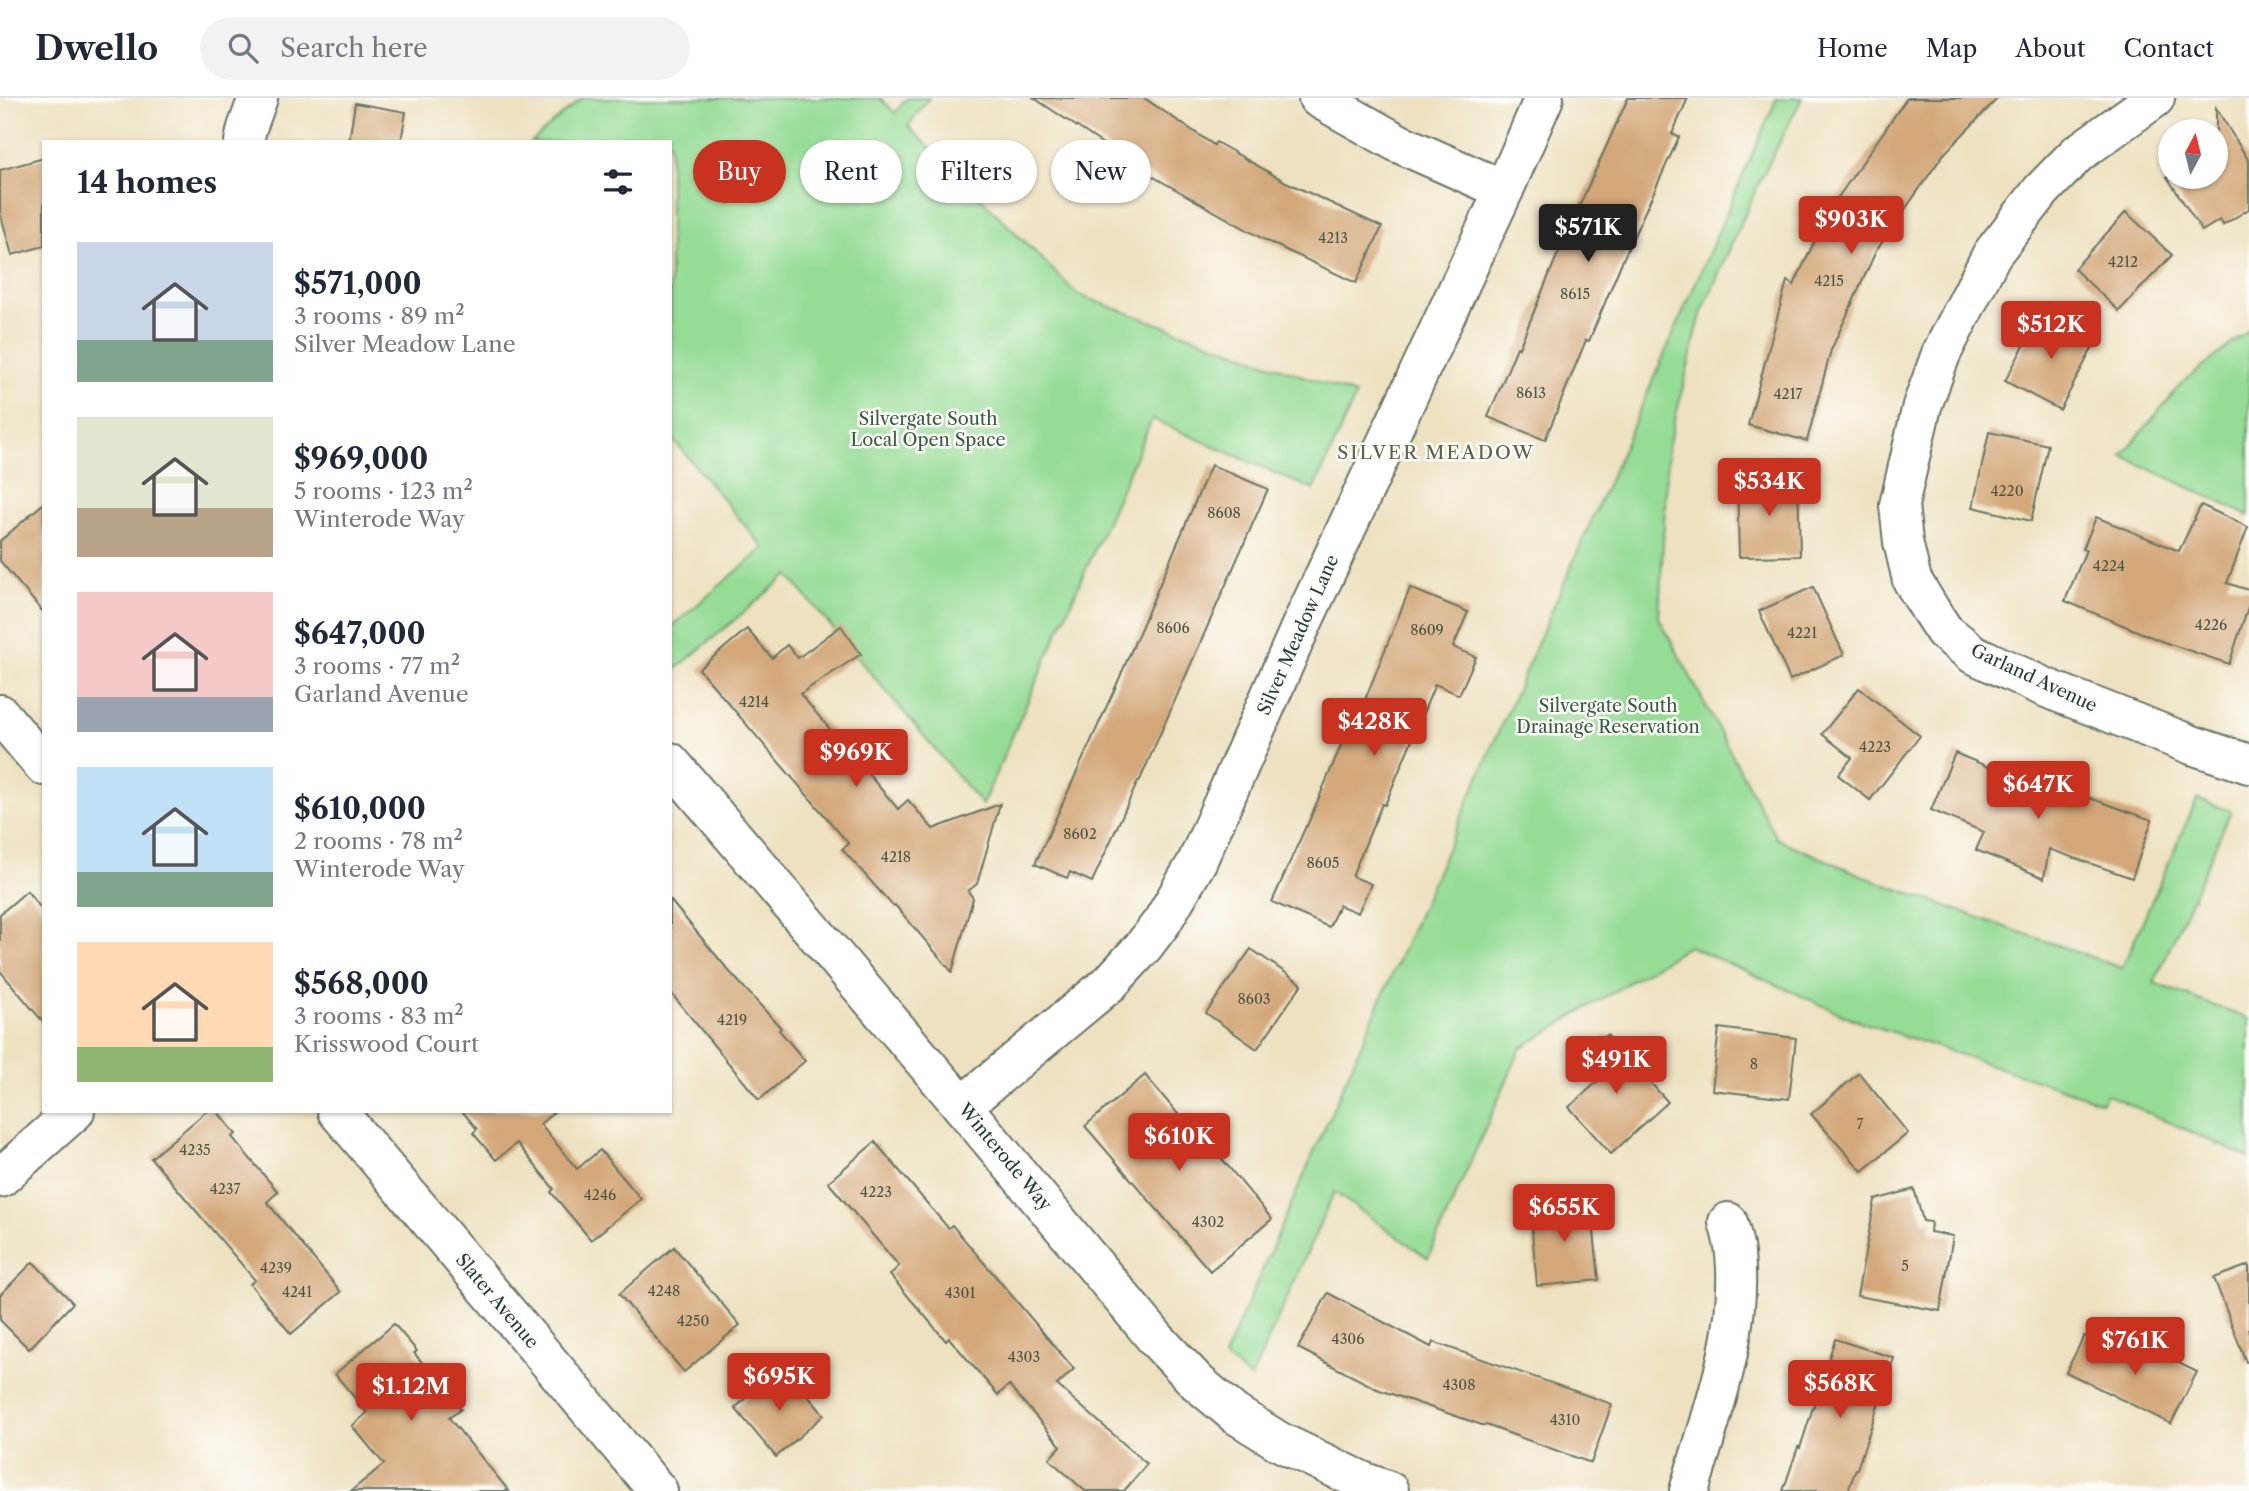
<!DOCTYPE html>
<html lang="en">
<head>
<meta charset="utf-8">
<style>
	:root { --surface:#fff; --page:#f2f2f3; --text:#1f2937; --muted:#747a83; --line:#e0e1e3; --accent:#c8321e }
	body { margin:0; font-family:"Libre Caslon Text",serif; background:var(--page); color:var(--text); height:100vh; display:flex; flex-direction:column; font-size:26px; white-space:nowrap }
	* { box-sizing:border-box; margin:0 }
	p { font-size:23px; color:var(--muted) }
	.icon { flex:none; width:38px; height:38px; fill:none; stroke:currentColor; stroke-width:2; stroke-linecap:round; stroke-linejoin:round }
	.map { position:relative; flex:1; overflow:hidden }
	.panel { position:absolute; left:42px; top:42px; width:630px; height:973px; display:flex; flex-direction:column; background:var(--surface); border-radius:0px; box-shadow:0 2px 5px #0004 }
	.panel>* { flex:none }
	.guide { position:absolute; left:693px; top:42px; width:665px; height:63px; display:flex; gap:14px }
	.needle { width:46px; rotate:7deg }
	.tools { position:absolute; left:2158px; top:21px; display:grid; gap:14px }
	.tools a { display:grid; place-items:center; width:70px; height:70px; border-radius:50%; background:var(--surface); box-shadow:0 2px 5px #0004; font-size:35px }
	.price { position:absolute; translate:-50% -60px; padding:0 16px; border-radius:7px; background:var(--accent); color:#fff; font-size:23px; line-height:46px; filter:drop-shadow(0 2px 4px #0008) }
	.price::after { content:''; position:absolute; left:50%; top:42px; width:21px; height:16px; margin-left:-10px; background:inherit; clip-path:polygon(0 0,100% 0,50% 100%) }
	.price.active { background:#222; color:#fff }
	ul { padding:0; list-style:none }
	li { display:flex; align-items:center; gap:21px; height:175px; padding:0 35px }
	li span { display:grid; place-items:center; flex:none; width:196px; height:140px; border-radius:0px; color:#555 }
	li>.icon { margin-inline-start:auto }
	span .icon { width:84px; height:84px; fill:#fffc; stroke-width:1 }
	li b { font-size:30px }
	h2 { display:flex; justify-content:space-between; align-items:center; height:84px; padding:0 35px; font-size:30px }
	.tag { padding:0 24px; border-radius:32px; background:var(--surface); box-shadow:0 2px 5px #0004; font-size:24px; line-height:63px }
	.tag.active { background:var(--accent); color:#fff }
	header { display:flex; align-items:center; gap:42px; box-sizing:border-box; height:98px; padding:0 35px; background:var(--surface); border-bottom:2px solid var(--line) }
	header strong { font-size:33px }
	nav { display:flex; gap:38px; margin-inline-start:auto; font-size:24px }
	.search { width:490px; height:63px; background:var(--page); display:flex; align-items:center; gap:18px; box-sizing:border-box; padding:0 24px; border-radius:38px; color:var(--muted); font-size:26px }
	.map>svg:first-child { display:block }
	.green { fill:#95dc95; stroke:#5a8c64; stroke-width:2 }
	.building { fill:#d3a778 }
	.lines { fill:none; stroke-linecap:round; stroke-linejoin:round }
	.minor-casing { stroke:#677665; stroke-width:42 }
	.minor { stroke:#fff; stroke-width:38 }
	.labels { text-anchor:middle; dominant-baseline:central; stroke-width:5; stroke-linejoin:round; paint-order:stroke }
	.number-label { font-size:14px; fill:#4c5845 }
	.park-label { font-size:18px; fill:#375d47; stroke:#fdfcf7 }
	.street-label { font-size:18px; fill:#1f3d34; stroke:#fdfcf7 }
	.neighbourhood-label { font-size:19px; letter-spacing:2px; fill:#5e624c; stroke:#fdfcf7 }
</style>
</head>
<body>
<header>
<strong>Dwello</strong>
<div class="search"><svg class="icon" aria-label="search" viewBox="0 0 24 24"><circle cx="10" cy="10" r="6"/><path d="M15 15l6 6"/></svg>Search here</div>
<nav><a>Home</a><a>Map</a><a>About</a><a>Contact</a></nav>
</header>
<div class="map">
<svg width="2249" height="1393" viewBox="0 0 2249 1393">
	<rect width="100%" height="100%" fill="#fdfcf7"/>
	<filter id="ink" filterUnits="userSpaceOnUse"><feTurbulence type="fractalNoise" baseFrequency=".0143" numOctaves="2"/><feDisplacementMap in="SourceGraphic" scale="14" xChannelSelector="R" yChannelSelector="G"/><feConvolveMatrix kernelMatrix="1 2 1 2 8 2 1 2 1" color-interpolation-filters="sRGB"/></filter>
	<filter id="wash" filterUnits="userSpaceOnUse"><feTurbulence type="fractalNoise" baseFrequency=".00686" numOctaves="4" result="noise"/><feDisplacementMap in="SourceGraphic" scale="28" xChannelSelector="R" yChannelSelector="G"/><feGaussianBlur stdDeviation="1.57" result="paint"/><feColorMatrix in="noise" values="0 0 0 0 0 0 0 0 0 0 0 0 0 0 0 0 0 1.4 0 .05"/><feComposite in="paint" operator="in"/></filter>
	<g filter="url(#wash)">
		<rect width="100%" height="100%" fill="#ede1c0"/>
		<g class="green">
			<path d="M 582,0 L 880,0 L 895,15 L 907,0 L 929,0 L 908,28 L 1078,197 L 1356,297 L 1314,392 L 1152,321 L 982,707 L 788,477 L 670,576 L 670,530 L 764,450 L 670,338 L 670,44 L 531,44 Z"/>
			<path d="M 1777,0 L 1802,0 L 1757,89 L 1701,216 L 1668,349 L 1659,520 L 1777,741 L 1875,783 L 2122,870 L 2197,701 L 2231,713 L 2154,885 L 2249,921 L 2249,1060 L 2106,996 L 2102,1004 L 1853,921 L 1689,848 L 1521,950 L 1428,1160 L 1334,1094 L 1251,1281 L 1224,1259 Z"/>
			<path d="M 2249,232 L 2249,418 L 2122,358 L 2181,286 Z"/>
		</g>
		<g id="blocks">
			<g class="building">
				<path d="M 1034,0 L 1144,0 L 1214,47 L 1216,44 L 1286,84 L 1382,129 L 1356,185 L 1267,143 L 1145,74 Z"/>
				<path d="M 1628,0 L 1688,0 L 1672,36 L 1679,39 L 1621,166 L 1589,243 L 1586,242 L 1545,342 L 1488,319 L 1517,249 L 1519,250 L 1556,160 Z"/>
				<path d="M 1907,0 L 1998,0 L 1943,57 L 1876,153 L 1831,252 L 1807,343 L 1748,327 L 1787,183 L 1794,187 L 1823,125 L 1821,124 Z"/>
				<path d="M 355,5 L 406,14 L 401,44 L 349,44 Z"/>
				<path d="M 2216,10 L 2249,63 L 2249,111 L 2223,127 L 2220,122 L 2202,133 L 2167,79 L 2216,79 Z"/>
				<path d="M 44,60 L 44,148 L 12,157 L 0,114 L 0,72 Z"/>
				<path d="M 2126,114 L 2172,157 L 2119,213 L 2074,171 Z"/>
				<path d="M 2042,214 L 2096,243 L 2060,312 L 2005,283 Z"/>
				<path d="M 1989,334 L 2048,347 L 2031,423 L 1973,409 Z"/>
				<path d="M 1211,367 L 1268,391 L 1139,684 L 1138,683 L 1092,784 L 1070,774 L 1067,780 L 1035,766 L 1116,588 Z"/>
				<path d="M 1798,380 L 1800,458 L 1739,459 L 1737,381 Z"/>
				<path d="M 44,405 L 44,515 L 0,463 L 0,443 Z"/>
				<path d="M 2201,407 L 2248,429 L 2227,485 L 2249,492 L 2249,506 L 2229,566 L 2161,543 L 2065,503 L 2086,452 L 2083,451 L 2096,419 L 2179,453 Z"/>
				<path d="M 1813,489 L 1844,557 L 1790,582 L 1759,513 Z"/>
				<path d="M 1410,490 L 1468,514 L 1453,549 L 1476,559 L 1459,597 L 1435,586 L 1385,707 L 1382,706 L 1352,778 L 1371,786 L 1358,815 L 1339,807 L 1329,829 L 1272,804 L 1306,728 L 1307,728 L 1356,612 L 1360,614 Z"/>
				<path d="M 841,528 L 861,556 L 800,596 L 898,711 L 908,702 L 933,731 L 1000,706 L 977,786 L 968,793 L 973,800 L 952,874 L 895,807 L 893,808 L 842,751 L 849,746 L 699,571 L 747,531 L 772,560 L 787,547 L 798,560 Z"/>
				<path d="M 1859,590 L 1920,638 L 1870,702 L 1838,677 L 1852,660 L 1822,636 Z"/>
				<path d="M 1955,655 L 2077,706 L 2081,697 L 2152,722 L 2132,780 L 2049,751 L 2044,780 L 1976,752 L 1984,734 L 1931,712 Z"/>
				<path d="M 27,793 L 44,814 L 44,925 L 0,873 L 0,816 Z"/>
				<path d="M 670,802 L 729,873 L 781,930 L 779,932 L 805,963 L 759,1002 L 670,894 Z"/>
				<path d="M 1251,851 L 1302,886 L 1257,951 L 1206,915 Z"/>
				<path d="M 1719,930 L 1796,940 L 1789,1001 L 1712,992 Z"/>
				<path d="M 1607,937 L 1668,1004 L 1611,1056 L 1569,1009 L 1597,984 L 1579,962 Z"/>
				<path d="M 1859,975 L 1908,1035 L 1862,1073 L 1811,1016 Z"/>
				<path d="M 1145,977 L 1194,1035 L 1198,1032 L 1272,1121 L 1210,1173 L 1085,1028 Z"/>
				<path d="M 207,1013 L 217,1013 L 236,1036 L 232,1039 L 278,1094 L 267,1104 L 341,1194 L 291,1236 L 250,1186 L 255,1182 L 151,1060 Z"/>
				<path d="M 462,1013 L 555,1013 L 540,1026 L 577,1071 L 600,1052 L 641,1101 L 591,1142 L 551,1094 L 554,1091 L 517,1045 L 496,1062 L 473,1035 L 477,1031 Z"/>
				<path d="M 875,1044 L 948,1130 L 952,1127 L 1074,1271 L 1057,1287 L 1147,1366 L 1124,1393 L 1085,1393 L 1049,1361 L 1061,1348 L 1009,1287 L 998,1297 L 949,1240 L 946,1243 L 890,1177 L 899,1168 L 828,1084 Z"/>
				<path d="M 1914,1091 L 1923,1123 L 1931,1124 L 1930,1134 L 1953,1138 L 1940,1213 L 1857,1198 L 1875,1102 Z"/>
				<path d="M 1591,1104 L 1599,1182 L 1537,1188 L 1530,1110 Z"/>
				<path d="M 674,1149 L 740,1227 L 684,1274 L 619,1196 Z"/>
				<path d="M 33,1164 L 73,1205 L 29,1251 L 0,1222 L 0,1197 Z"/>
				<path d="M 2249,1167 L 2249,1263 L 2246,1264 L 2214,1180 Z"/>
				<path d="M 1328,1195 L 1431,1249 L 1433,1244 L 1612,1306 L 1591,1365 L 1486,1327 L 1485,1328 L 1377,1291 L 1298,1250 Z"/>
				<path d="M 394,1226 L 417,1253 L 414,1255 L 461,1311 L 449,1320 L 509,1393 L 351,1393 L 384,1366 L 352,1328 L 367,1315 L 335,1276 Z"/>
				<path d="M 2084,1238 L 2127,1259 L 2134,1243 L 2197,1274 L 2171,1326 L 2066,1274 Z"/>
				<path d="M 1835,1241 L 1894,1260 L 1857,1371 L 1856,1371 L 1848,1393 L 1783,1393 L 1798,1349 L 1800,1350 Z"/>
				<path d="M 778,1273 L 794,1291 L 799,1287 L 824,1317 L 776,1359 L 735,1310 Z"/>
			</g>
		</g>
	</g>
	<g filter="url(#ink)">
		<use href="#blocks" fill-opacity="0" stroke="#677665" stroke-width="2"/>
		<g class="lines">
			<defs>
				<g id="minor">
					<path d="M 1318,0 L 1398,45 L 1504,92"/>
					<path d="M 2155,0 L 2077,56 L 2042,92 L 1992,156 L 1941,256 L 1922,308 L 1899,407 L 1903,444 L 1912,482 L 1931,513 L 1944,533 L 1973,556 L 2044,589 L 2192,647 L 2249,666"/>
					<path d="M 244,44 L 247,30 L 258,0"/>
					<path d="M 0,616 L 44,668"/>
					<path d="M 670,664 L 962,1008 L 1157,1242 L 1198,1285 L 1235,1316 L 1280,1344 L 1362,1383 L 1389,1393"/>
					<path d="M 962,1008 L 1110,885 L 1143,849 L 1162,824 L 1197,764 L 1300,530 L 1504,92 L 1544,0"/>
					<path d="M 337,1013 L 658,1393"/>
					<path d="M 0,1080 L 75,1013"/>
					<path d="M 1689,1393 C 1711,1317 1743,1236 1735,1156 C 1734,1145 1731,1135 1728,1124"/>
				</g>
			</defs>
			<use href="#minor" class="minor-casing"/>
			<use href="#minor" class="minor"/>
		</g>
	</g>
	<g class="labels">
		<g class="number-label">
			<text x="1333" y="140">4213</text>
			<text x="2123" y="164">4212</text>
			<text x="1829" y="183">4215</text>
			<text x="1575" y="196">8615</text>
			<text x="1531" y="295">8613</text>
			<text x="1788" y="296">4217</text>
			<text x="2007" y="393">4220</text>
			<text x="1224" y="415">8608</text>
			<text x="2109" y="468">4224</text>
			<text x="2211" y="527">4226</text>
			<text x="1173" y="530">8606</text>
			<text x="1427" y="532">8609</text>
			<text x="1802" y="535">4221</text>
			<text x="754" y="604">4214</text>
			<text x="1875" y="649">4223</text>
			<text x="1080" y="736">8602</text>
			<text x="896" y="759">4218</text>
			<text x="1323" y="765">8605</text>
			<text x="1254" y="901">8603</text>
			<text x="732" y="922">4219</text>
			<text x="1754" y="966">8</text>
			<text x="1860" y="1026">7</text>
			<text x="195" y="1052">4235</text>
			<text x="225" y="1091">4237</text>
			<text x="876" y="1094">4223</text>
			<text x="600" y="1097">4246</text>
			<text x="1208" y="1124">4302</text>
			<text x="1905" y="1168">5</text>
			<text x="276" y="1170">4239</text>
			<text x="664" y="1193">4248</text>
			<text x="297" y="1194">4241</text>
			<text x="960" y="1195">4301</text>
			<text x="693" y="1223">4250</text>
			<text x="1348" y="1241">4306</text>
			<text x="1024" y="1259">4303</text>
			<text x="1459" y="1287">4308</text>
			<text x="1565" y="1322">4310</text>
		</g>
		<g class="park-label">
			<text x="928" y="321">Silvergate South<tspan x="928" dy="21">Local Open Space</tspan></text>
			<text x="1608" y="608">Silvergate South<tspan x="1608" dy="21">Drainage Reservation</tspan></text>
		</g>
		<g class="street-label">
			<text transform="translate(1298 537) rotate(-66)">Silver Meadow Lane</text>
			<text transform="translate(2034 580) rotate(25)">Garland Avenue</text>
			<text transform="translate(1005 1059) rotate(50)">Winterode Way</text>
			<text transform="translate(497 1203) rotate(50)">Slater Avenue</text>
		</g>
		<g class="neighbourhood-label">
			<text x="1436" y="354">SILVER MEADOW</text>
		</g>
	</g>
</svg>
<div class="tools">
<a><svg class="needle" viewBox="-14 -14 28 28"><path d="M0-13l5 13h-10z" fill="#e53935"/><path d="M0 13l5-13h-10z" fill="#747a83"/></svg></a>
</div>
<b class="price" style="left:1851px;top:158px">$903K</b>
<b class="price active" style="left:1588px;top:166px">$571K</b>
<b class="price" style="left:2051px;top:263px">$512K</b>
<b class="price" style="left:1769px;top:420px">$534K</b>
<b class="price" style="left:1374px;top:660px">$428K</b>
<b class="price" style="left:856px;top:691px">$969K</b>
<b class="price" style="left:2038px;top:723px">$647K</b>
<b class="price" style="left:1616px;top:998px">$491K</b>
<b class="price" style="left:1179px;top:1075px">$610K</b>
<b class="price" style="left:1564px;top:1146px">$655K</b>
<b class="price" style="left:2135px;top:1279px">$761K</b>
<b class="price" style="left:779px;top:1315px">$695K</b>
<b class="price" style="left:1840px;top:1322px">$568K</b>
<b class="price" style="left:411px;top:1325px">$1.12M</b>
<div class="guide">
<a class="tag active">Buy</a>
<a class="tag">Rent</a>
<a class="tag">Filters</a>
<a class="tag">New</a>
</div>
<section class="panel">
<h2>14 homes<svg class="icon" aria-label="filters" viewBox="0 0 24 24"><path d="M4 7h16M4 17h16"/><circle cx="9" cy="7" r="2"/><circle cx="15" cy="17" r="2"/></svg></h2>
<ul>
<li><span style="background:linear-gradient(#c9d6e8 70%,#7fa58c 0)"><svg class="icon" aria-label="home" viewBox="0 0 24 24"><path d="M3 11l9-7 9 7M6 9v11h12V9"/></svg></span><div><b>$571,000</b><p>3 rooms · 89 m²</p><p>Silver Meadow Lane</p></div></li>
<li><span style="background:linear-gradient(#dfe7d0 65%,#b9a48a 0)"><svg class="icon" aria-label="home" viewBox="0 0 24 24"><path d="M3 11l9-7 9 7M6 9v11h12V9"/></svg></span><div><b>$969,000</b><p>5 rooms · 123 m²</p><p>Winterode Way</p></div></li>
<li><span style="background:linear-gradient(#f6c9c9 75%,#9aa5b1 0)"><svg class="icon" aria-label="home" viewBox="0 0 24 24"><path d="M3 11l9-7 9 7M6 9v11h12V9"/></svg></span><div><b>$647,000</b><p>3 rooms · 77 m²</p><p>Garland Avenue</p></div></li>
<li><span style="background:linear-gradient(#bfe0f5 75%,#7fa58c 0)"><svg class="icon" aria-label="home" viewBox="0 0 24 24"><path d="M3 11l9-7 9 7M6 9v11h12V9"/></svg></span><div><b>$610,000</b><p>2 rooms · 78 m²</p><p>Winterode Way</p></div></li>
<li><span style="background:linear-gradient(#ffd9b3 75%,#8fb573 0)"><svg class="icon" aria-label="home" viewBox="0 0 24 24"><path d="M3 11l9-7 9 7M6 9v11h12V9"/></svg></span><div><b>$568,000</b><p>3 rooms · 83 m²</p><p>Krisswood Court</p></div></li>
</ul>
</section>
</div>
</body>
</html>
